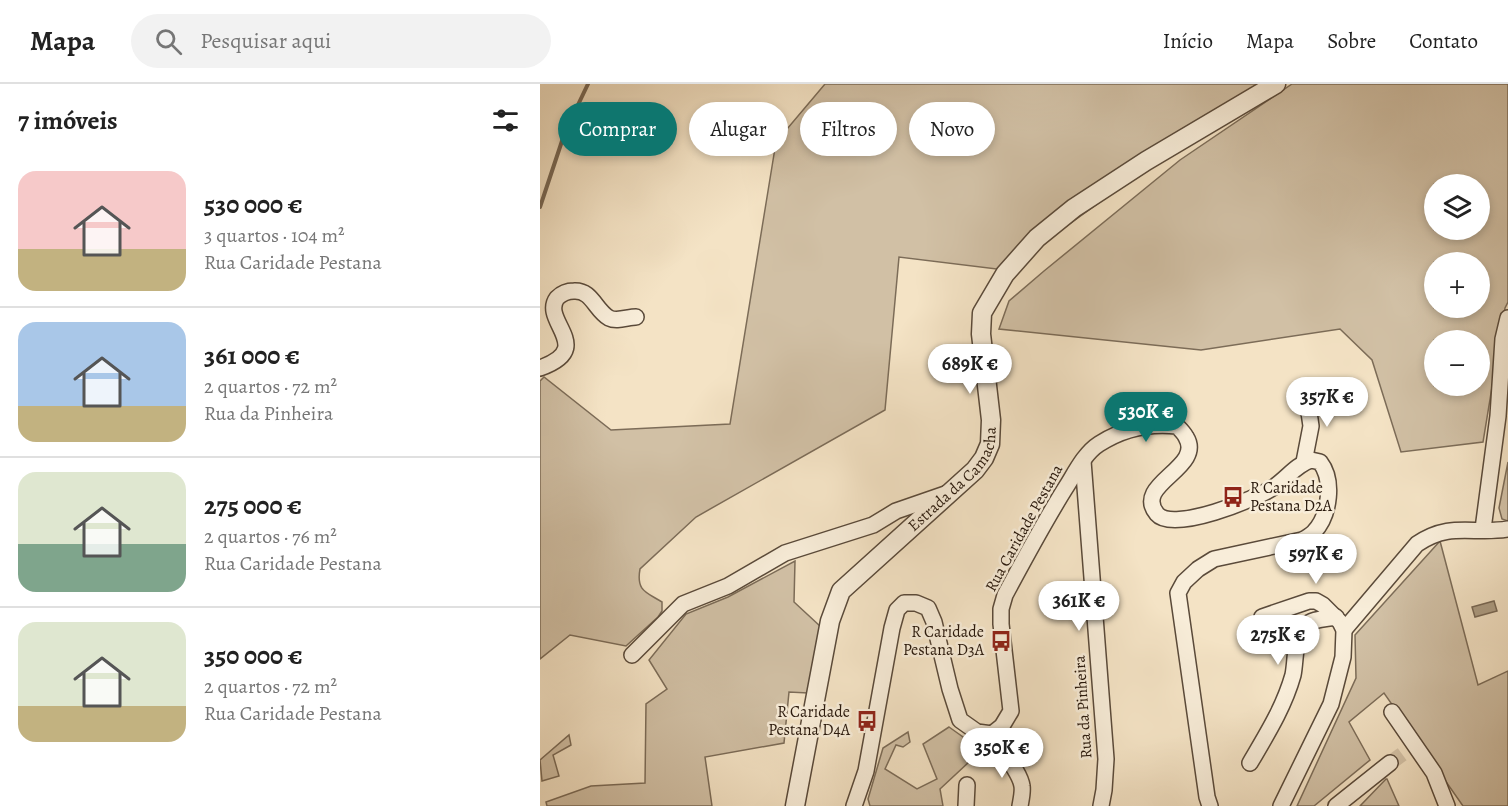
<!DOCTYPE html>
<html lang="pt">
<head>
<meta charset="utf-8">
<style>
	:root { --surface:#fff; --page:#f2f2f2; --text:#222; --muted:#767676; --line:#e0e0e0; --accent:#0f766e }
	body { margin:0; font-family:Alegreya,serif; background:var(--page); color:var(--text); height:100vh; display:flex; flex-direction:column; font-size:22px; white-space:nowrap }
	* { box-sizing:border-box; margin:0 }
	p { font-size:20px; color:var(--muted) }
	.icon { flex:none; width:33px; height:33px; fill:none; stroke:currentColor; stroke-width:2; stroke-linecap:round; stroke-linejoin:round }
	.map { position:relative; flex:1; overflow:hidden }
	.sheet { display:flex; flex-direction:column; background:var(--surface); width:540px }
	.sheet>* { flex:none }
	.hud { position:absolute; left:18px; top:18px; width:570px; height:54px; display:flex; gap:12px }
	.tools { position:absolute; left:884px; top:90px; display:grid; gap:12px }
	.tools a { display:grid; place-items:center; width:66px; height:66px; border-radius:50%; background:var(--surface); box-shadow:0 3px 9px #0003; font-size:30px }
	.price { position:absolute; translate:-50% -51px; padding:0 14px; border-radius:21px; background:#fff; color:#222; font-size:20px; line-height:39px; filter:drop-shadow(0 2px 3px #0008) }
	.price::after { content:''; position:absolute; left:50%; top:36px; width:18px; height:14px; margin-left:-9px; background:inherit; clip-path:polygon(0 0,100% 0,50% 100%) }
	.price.current { background:var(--accent); color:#fff }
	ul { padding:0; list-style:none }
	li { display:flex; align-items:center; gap:18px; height:150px; padding:0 18px }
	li+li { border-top:2px solid var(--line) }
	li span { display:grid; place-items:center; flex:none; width:168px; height:120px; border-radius:18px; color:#555 }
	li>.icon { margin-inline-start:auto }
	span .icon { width:72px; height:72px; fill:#fffc; stroke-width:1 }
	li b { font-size:26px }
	h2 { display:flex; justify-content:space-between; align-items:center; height:72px; padding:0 18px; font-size:26px }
	.pill { padding:0 21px; border-radius:27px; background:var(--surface); box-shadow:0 3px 9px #0003; font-size:21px; line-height:54px }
	.pill.current { background:var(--accent); color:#fff }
	header { display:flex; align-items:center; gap:36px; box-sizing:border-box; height:84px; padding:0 30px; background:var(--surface); border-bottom:2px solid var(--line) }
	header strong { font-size:28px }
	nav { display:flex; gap:33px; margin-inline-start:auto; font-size:21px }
	.search { width:420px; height:54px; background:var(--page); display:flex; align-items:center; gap:15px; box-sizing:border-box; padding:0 21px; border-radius:33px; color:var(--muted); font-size:22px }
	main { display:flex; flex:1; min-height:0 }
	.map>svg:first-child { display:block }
	.green { fill:#d1c0a5; stroke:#7c6c58; stroke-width:1.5; fill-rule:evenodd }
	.water { fill:#ae9e86; stroke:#786855; stroke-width:1.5 }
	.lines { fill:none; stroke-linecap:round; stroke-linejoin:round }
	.stream { stroke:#786855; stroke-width:4 }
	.minor-tunnel { stroke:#d5c4a9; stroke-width:15; stroke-dasharray:15 8; stroke-linecap:butt }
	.minor-casing { stroke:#5a4a3a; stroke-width:18 }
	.tertiary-casing { stroke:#5a4a3a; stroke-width:21 }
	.minor { stroke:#f8edd9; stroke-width:15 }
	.tertiary { stroke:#f8edd9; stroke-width:18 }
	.labels { text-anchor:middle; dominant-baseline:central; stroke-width:5; stroke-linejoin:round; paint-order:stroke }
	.street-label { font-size:16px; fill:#27170b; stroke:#f8edd9 }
	.poi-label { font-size:16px; fill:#27170b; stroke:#f8edd9; text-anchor:end }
</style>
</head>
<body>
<header>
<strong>Mapa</strong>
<div class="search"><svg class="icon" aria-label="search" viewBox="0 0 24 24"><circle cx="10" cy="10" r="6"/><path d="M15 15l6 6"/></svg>Pesquisar aqui</div>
<nav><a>Início</a><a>Mapa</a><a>Sobre</a><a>Contato</a></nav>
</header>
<main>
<section class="sheet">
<h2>7 imóveis<svg class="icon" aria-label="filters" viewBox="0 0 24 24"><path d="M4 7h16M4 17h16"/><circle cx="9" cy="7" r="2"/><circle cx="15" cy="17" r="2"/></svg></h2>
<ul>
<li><span style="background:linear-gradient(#f6c9c9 65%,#c2b280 0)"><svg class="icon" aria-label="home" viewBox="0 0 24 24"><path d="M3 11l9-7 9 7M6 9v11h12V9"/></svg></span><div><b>530 000 €</b><p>3 quartos · 104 m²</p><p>Rua Caridade Pestana</p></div></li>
<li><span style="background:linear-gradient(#a9c7e8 70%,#c2b280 0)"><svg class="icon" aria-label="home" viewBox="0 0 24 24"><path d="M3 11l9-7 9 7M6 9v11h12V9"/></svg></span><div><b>361 000 €</b><p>2 quartos · 72 m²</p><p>Rua da Pinheira</p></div></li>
<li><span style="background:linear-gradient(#dfe7d0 60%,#7fa58c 0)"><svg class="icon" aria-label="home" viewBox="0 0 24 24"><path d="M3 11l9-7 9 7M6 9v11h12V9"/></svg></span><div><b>275 000 €</b><p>2 quartos · 76 m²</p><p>Rua Caridade Pestana</p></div></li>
<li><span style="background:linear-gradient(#dfe7d0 70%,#c2b280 0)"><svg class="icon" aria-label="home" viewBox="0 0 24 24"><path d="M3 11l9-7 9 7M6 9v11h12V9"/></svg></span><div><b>350 000 €</b><p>2 quartos · 72 m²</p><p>Rua Caridade Pestana</p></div></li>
</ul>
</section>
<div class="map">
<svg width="968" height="722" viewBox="0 0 968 722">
	<rect width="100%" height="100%" fill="#f4e3c5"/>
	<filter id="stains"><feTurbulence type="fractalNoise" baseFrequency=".00333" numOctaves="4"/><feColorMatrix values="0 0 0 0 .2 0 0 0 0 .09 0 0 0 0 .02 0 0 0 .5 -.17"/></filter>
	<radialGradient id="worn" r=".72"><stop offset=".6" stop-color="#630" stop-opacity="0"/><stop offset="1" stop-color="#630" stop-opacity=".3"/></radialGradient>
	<g class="green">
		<path d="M 285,0 L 725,0 L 465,186 L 359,173 L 345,326 L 156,433 L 100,485 C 96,507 106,508 122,518 L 122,527 L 118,533 L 86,562 L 30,551 L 0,575 L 0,297 L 4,293 L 71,346 L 190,340 L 236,58 Z"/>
		<path d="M 752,0 L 968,0 L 968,218 L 965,224 L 943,358 L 861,368 L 832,276 L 800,245 L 661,266 L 459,245 L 469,217 L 504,187 L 640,76 ZM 894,100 L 939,100 L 939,146 L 894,146 ZM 894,178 L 939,178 L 939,224 L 894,224 ZM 894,256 L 939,256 L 939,302 L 894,302 Z"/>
		<path d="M 968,378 L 968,437 L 962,435 L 959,424 Z"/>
		<path d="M 900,457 L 938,601 L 968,587 L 968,722 L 923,722 L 844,609 L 809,638 L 830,676 L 774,722 L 757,722 L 816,594 L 815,551 Z"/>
		<path d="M 255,477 L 254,518 L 281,543 L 268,609 L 249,608 L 244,659 L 165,673 L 172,722 L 7,722 L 6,718 L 51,702 L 105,699 L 106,620 L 127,605 L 109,576 L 146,530 L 188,513 Z"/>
		<path d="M 409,643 L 426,655 L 439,659 L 444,664 L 400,705 L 403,722 L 330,722 L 328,715 L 343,664 L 368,648 L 370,658 L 363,663 L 356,661 L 345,685 L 377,705 L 397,695 L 383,660 Z"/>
		<path d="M 29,651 L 31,661 L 13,671 L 19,692 L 2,697 L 0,676 Z"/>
		<path d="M 847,695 L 859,722 L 820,722 L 846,695 Z"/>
	</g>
	<path class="water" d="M 954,517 L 957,527 L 935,533 L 932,523 Z"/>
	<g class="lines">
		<path class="stream" d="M 0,123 L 25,48 L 48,0"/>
		<path class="minor-tunnel" d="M 850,679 L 868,666"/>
		<defs>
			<g id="minor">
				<path d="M 0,284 C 57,264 0,237 17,214 C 22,209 28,207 34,207 C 52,206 55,226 69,234 C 77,238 88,233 96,233"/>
				<path d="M 543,377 L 566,675 L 564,706 L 561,722"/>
				<path d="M 764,378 L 771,342 L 766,308"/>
				<path d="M 943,445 L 958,332 L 963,255 L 968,234"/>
				<path d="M 722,533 L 769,517 L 776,517 L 783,521 L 800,538 L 804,546 L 803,573 L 791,620 L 741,722"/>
				<path d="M 804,546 L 877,460 C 911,437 933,451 968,445"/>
				<path d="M 92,571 L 143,520 L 188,502 L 245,469 L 333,441 L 356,427 L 408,409"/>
				<path d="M 852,628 L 894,689 L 907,722"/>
				<path d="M 452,650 C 460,666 480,687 482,702 C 483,708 481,716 480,722"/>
				<path d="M 710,679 C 727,650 744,623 753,591 C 756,577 754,552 765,542 C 772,534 787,535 796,533"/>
				<path d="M 314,722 L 326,687 L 352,544 L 357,526 L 364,519 L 376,519 L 388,524 L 394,538 L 410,605 L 420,636 L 437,648 L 452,650 L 462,642 L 471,627 L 461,540 L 461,525 L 465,511 C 485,474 505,436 528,400 C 536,387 545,369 559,360 C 582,345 610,339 637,342 C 640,345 644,349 646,353 C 665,384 592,400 617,430 C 633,449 716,415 734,403 C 747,394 756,381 771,376 L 780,378 C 794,396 790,431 774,448 C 771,451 766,454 762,456 L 674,475 L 658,485 L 644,498 L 638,509 L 667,713 L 670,722"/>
				<path d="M 426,722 L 427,701"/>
				<path d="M 796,722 L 850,679"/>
			</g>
			<g id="tertiary">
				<path id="s1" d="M 255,722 L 290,537 L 301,507 L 435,386 L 444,374 L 450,360 L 451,336 L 441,250 L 442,229 L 465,190 L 497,154 L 534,124 L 606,77 L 736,0"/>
			</g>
		</defs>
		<use href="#minor" class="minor-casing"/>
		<use href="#tertiary" class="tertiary-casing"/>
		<use href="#minor" class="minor"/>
		<use href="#tertiary" class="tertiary"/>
	</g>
	<defs>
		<symbol id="bus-bare" viewBox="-9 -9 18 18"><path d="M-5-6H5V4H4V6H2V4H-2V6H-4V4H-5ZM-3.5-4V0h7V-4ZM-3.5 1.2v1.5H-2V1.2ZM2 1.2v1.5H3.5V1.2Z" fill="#8f2418" stroke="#f8edd9" stroke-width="2.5" paint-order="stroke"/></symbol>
	</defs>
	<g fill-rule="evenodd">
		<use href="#bus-bare" x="678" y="398" width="30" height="30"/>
		<use href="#bus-bare" x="446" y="542" width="30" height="30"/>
		<use href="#bus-bare" x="312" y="622" width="30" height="30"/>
	</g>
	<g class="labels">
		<g class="street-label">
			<text stroke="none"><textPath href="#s1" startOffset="381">Estrada da Camacha</textPath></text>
			<text transform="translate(484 444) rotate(-61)">Rua Caridade Pestana</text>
			<text transform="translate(543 623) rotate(-94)">Rua da Pinheira</text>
		</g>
		<g class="poi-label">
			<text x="710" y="404" text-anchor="start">R Caridade<tspan x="710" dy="18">Pestana D2A</tspan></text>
			<text x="444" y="548">R Caridade<tspan x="444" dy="18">Pestana D3A</tspan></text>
			<text x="310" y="628">R Caridade<tspan x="310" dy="18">Pestana D4A</tspan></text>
		</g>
	</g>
	<rect width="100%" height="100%" filter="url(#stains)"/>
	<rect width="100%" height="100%" fill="url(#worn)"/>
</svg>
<div class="tools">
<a><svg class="icon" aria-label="layers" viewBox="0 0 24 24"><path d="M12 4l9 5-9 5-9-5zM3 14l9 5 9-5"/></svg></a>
<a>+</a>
<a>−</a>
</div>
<b class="price" style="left:430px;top:311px">689K €</b>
<b class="price" style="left:787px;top:344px">357K €</b>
<b class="price current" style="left:606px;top:359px">530K €</b>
<b class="price" style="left:776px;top:501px">597K €</b>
<b class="price" style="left:539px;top:548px">361K €</b>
<b class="price" style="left:738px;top:582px">275K €</b>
<b class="price" style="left:462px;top:695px">350K €</b>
<div class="hud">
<a class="pill current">Comprar</a>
<a class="pill">Alugar</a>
<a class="pill">Filtros</a>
<a class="pill">Novo</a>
</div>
</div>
</main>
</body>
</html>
